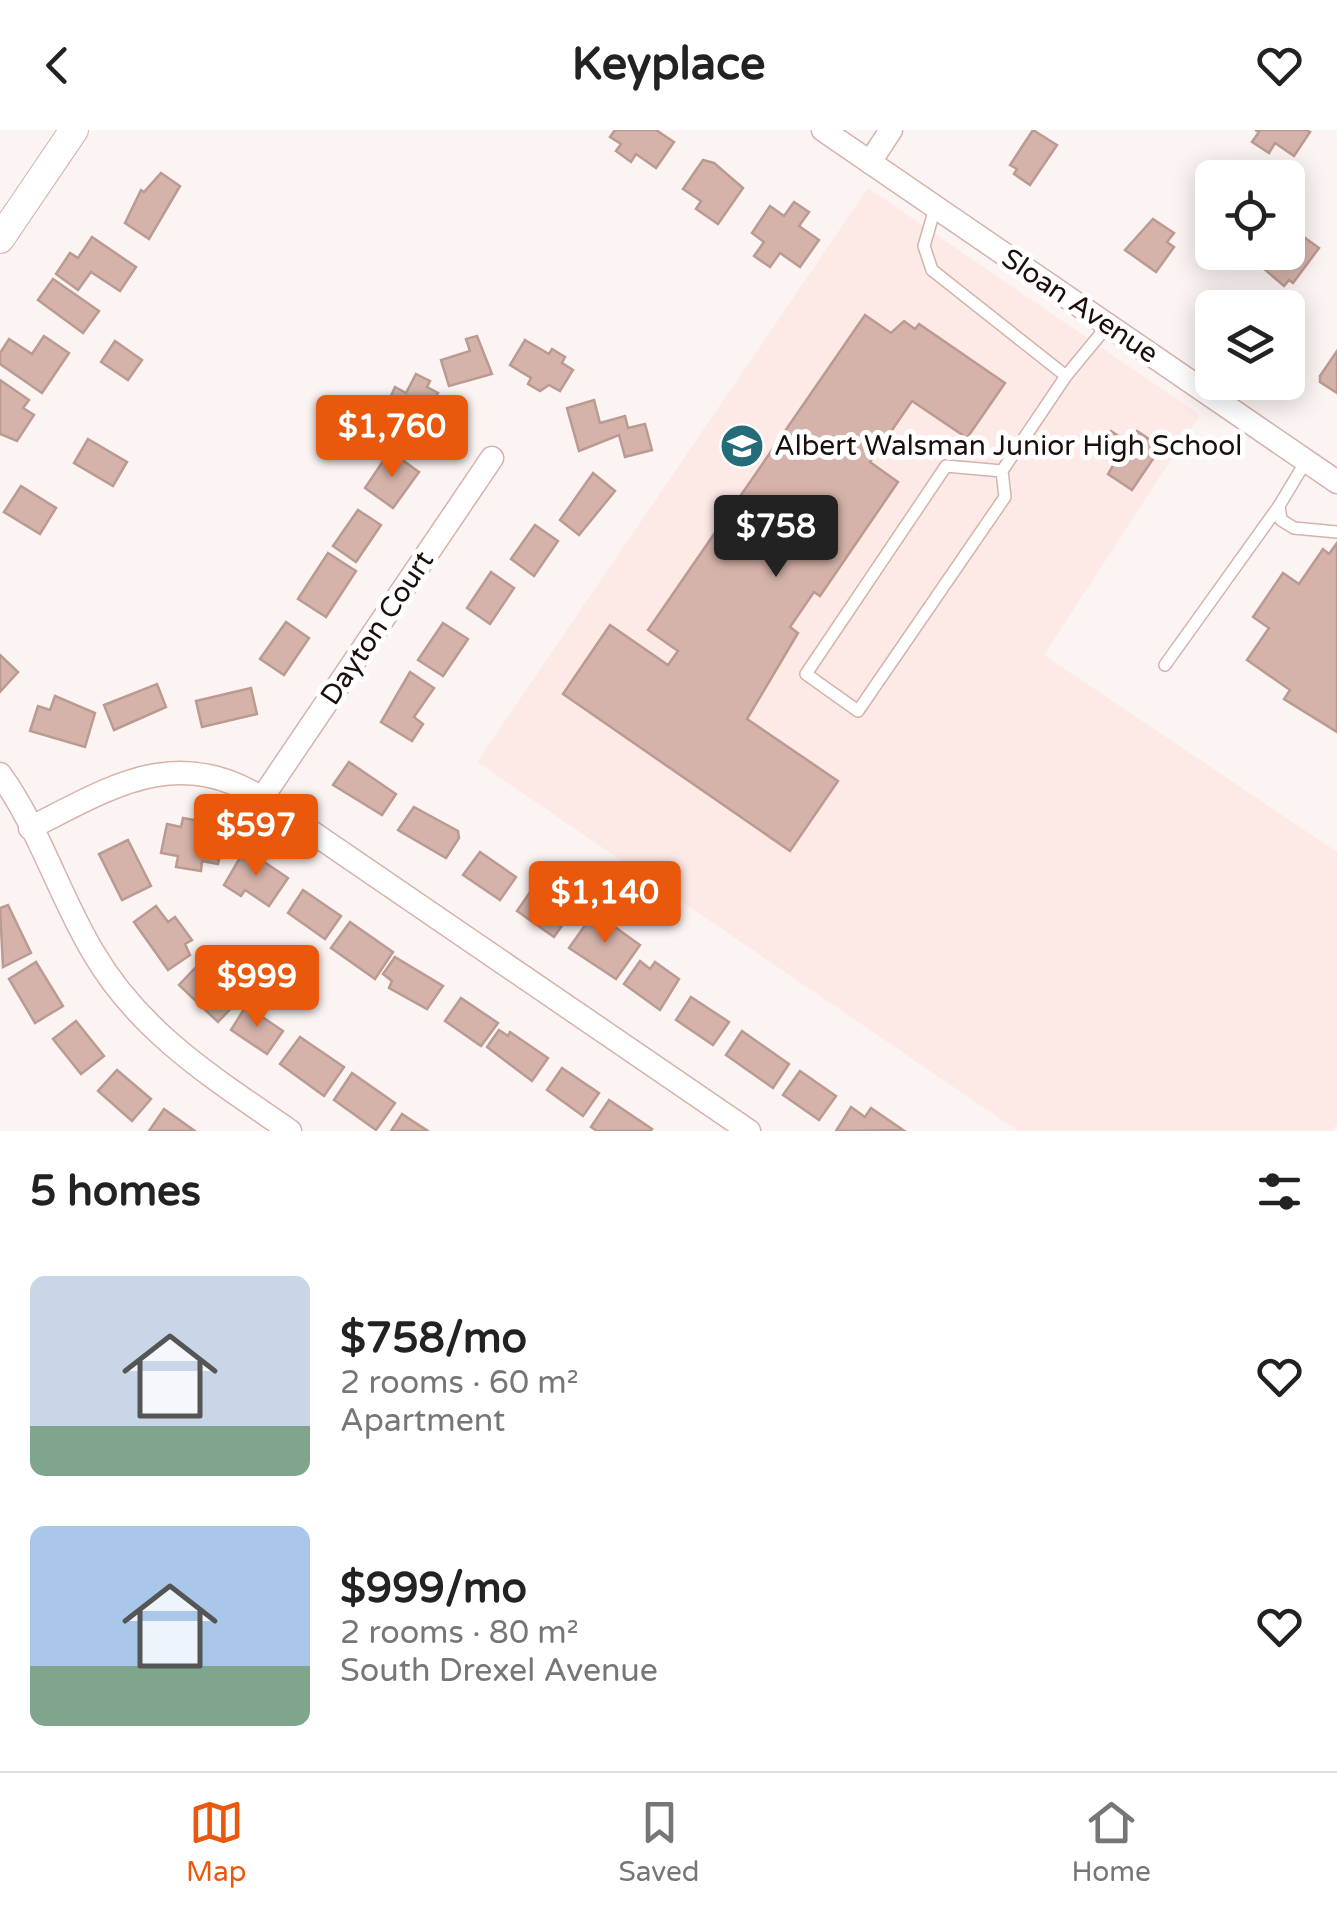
<!DOCTYPE html>
<html lang="en">
<head>
<meta charset="utf-8">
<style>
	:root { --surface:#fff; --page:#f2f2f2; --text:#222; --muted:#767676; --line:#e0e0e0; --accent:#ea580c }
	body { margin:0; font-family:"Varela Round",sans-serif; background:var(--page); color:var(--text); height:100vh; display:flex; flex-direction:column; font-size:38px; white-space:nowrap }
	* { box-sizing:border-box; margin:0 }
	p { font-size:32px; color:var(--muted) }
	.icon { flex:none; width:55px; height:55px; fill:none; stroke:currentColor; stroke-width:2; stroke-linecap:round; stroke-linejoin:round }
	.map { position:relative; height:1001px; overflow:hidden }
	.panel { display:flex; flex-direction:column; background:var(--surface); flex:1 }
	.panel>* { flex:none }
	.fabs { position:absolute; left:1195px; top:30px; display:grid; gap:20px }
	.fabs a { display:grid; place-items:center; width:110px; height:110px; border-radius:15px; background:var(--surface); box-shadow:0 5px 25px #0003; font-size:50px }
	.price { position:absolute; translate:-50% -85px; padding:0 22px; border-radius:10px; background:var(--accent); color:#fff; font-size:32px; line-height:65px; filter:drop-shadow(0 2px 5px #0008) }
	.price::after { content:''; position:absolute; left:50%; top:60px; width:30px; height:22px; margin-left:-15px; background:inherit; clip-path:polygon(0 0,100% 0,50% 100%) }
	.price.current { background:#222; color:#fff }
	ul { padding:0; list-style:none }
	li { display:flex; align-items:center; gap:30px; height:250px; padding:0 30px }
	li span { display:grid; place-items:center; flex:none; width:280px; height:200px; border-radius:15px; color:#555 }
	li>.icon { margin-inline-start:auto }
	span .icon { width:120px; height:120px; fill:#fffc; stroke-width:1 }
	li b { font-size:42px }
	h2 { display:flex; justify-content:space-between; align-items:center; height:120px; padding:0 30px; font-size:42px }
	header { display:flex; justify-content:space-between; align-items:center; height:130px; padding:0 30px; background:var(--surface); font-size:45px; font-weight:800 }
	.tab-bar { display:flex; justify-content:space-around; align-items:center; height:140px; border-top:2px solid var(--line); background:var(--surface); font-size:28px; color:var(--muted) }
	.tab-bar a { display:grid; justify-items:center; gap:5px }
	.tab-bar .current { color:var(--accent) }
	.map>svg:first-child { display:block }
	.built { fill:#fdeae6 }
	.building { fill:#d5b3aa; stroke:#bb9a91; stroke-width:2.5 }
	.lines { fill:none; stroke-linecap:round; stroke-linejoin:round }
	.service-casing { stroke:#d5b3aa; stroke-width:14 }
	.minor-casing { stroke:#d5b3aa; stroke-width:25 }
	.tertiary-casing { stroke:#d5b3aa; stroke-width:30 }
	.service { stroke:#fff; stroke-width:11 }
	.minor { stroke:#fff; stroke-width:22 }
	.tertiary { stroke:#fff; stroke-width:28 }
	.labels { text-anchor:middle; dominant-baseline:central; stroke-width:10; stroke-linejoin:round; paint-order:stroke }
	.street-label { font-size:28px; fill:#1b0f0c; stroke:#fff }
	.poi-label { font-size:28px; fill:#1b0f0c; stroke:#fff; text-anchor:start }
</style>
</head>
<body>
<header><svg class="icon" aria-label="back" viewBox="0 0 24 24"><path d="M15 5l-7 7 7 7"/></svg>Keyplace<svg class="icon" aria-label="heart" viewBox="0 0 24 24"><path d="M12 20l-8-8c-3-5 5-10 8-4 3-6 11-1 8 4z"/></svg></header>
<div class="map">
<svg width="1337" height="1001" viewBox="0 0 1337 1001">
	<rect width="100%" height="100%" fill="#fbf4f2"/>
	<path class="built" d="M 868,58 L 1200,285 L 1044,525 L 1337,722 L 1337,994 L 1332,1001 L 1018,1001 L 477,632 Z"/>
	<g class="building">
		<path d="M 615,0 L 656,0 L 674,12 L 656,38 L 636,24 L 631,32 L 616,21 L 621,14 L 610,7 Z"/>
		<path d="M 1033,0 L 1057,15 L 1030,55 L 1014,44 L 1017,39 L 1010,35 Z"/>
		<path d="M 1255,0 L 1306,0 L 1310,2 L 1294,26 L 1275,13 L 1269,23 L 1252,12 L 1259,2 Z"/>
		<path d="M 703,30 L 714,33 L 743,58 L 718,94 L 696,79 L 701,71 L 683,59 Z"/>
		<path d="M 161,43 L 180,56 L 149,109 L 125,93 L 141,60 L 144,62 Z"/>
		<path d="M 794,72 L 809,82 L 799,96 L 819,110 L 800,137 L 780,123 L 770,137 L 754,126 L 764,112 L 752,103 L 770,76 L 784,86 Z"/>
		<path d="M 1153,89 L 1174,103 L 1167,112 L 1174,117 L 1156,142 L 1125,120 Z"/>
		<path d="M 1290,97 L 1319,118 L 1293,153 L 1289,150 L 1284,156 L 1263,138 L 1272,126 L 1266,122 L 1288,122 Z"/>
		<path d="M 92,107 L 136,137 L 120,161 L 91,142 L 78,160 L 56,144 L 70,123 L 78,128 Z"/>
		<path d="M 53,149 L 99,181 L 83,203 L 38,170 Z"/>
		<path d="M 865,185 L 891,203 L 904,191 L 915,199 L 919,194 L 1005,253 L 967,308 L 912,271 L 870,332 L 898,352 L 820,466 L 814,462 L 790,497 L 798,503 L 747,589 L 838,651 L 790,721 L 563,564 L 610,495 L 668,535 L 678,521 L 648,500 Z"/>
		<path d="M 44,206 L 69,223 L 42,263 L 0,234 L 0,223 L 9,209 L 32,224 Z"/>
		<path d="M 477,206 L 492,244 L 449,256 L 441,230 L 470,221 L 466,209 Z"/>
		<path d="M 525,210 L 549,224 L 552,219 L 565,227 L 562,233 L 573,240 L 560,261 L 549,255 L 540,261 L 528,254 L 531,248 L 510,235 Z"/>
		<path d="M 115,211 L 142,230 L 128,250 L 101,232 Z"/>
		<path d="M 1337,221 L 1337,263 L 1320,252 L 1320,246 Z"/>
		<path d="M 416,244 L 430,251 L 427,257 L 438,263 L 412,313 L 387,300 L 395,284 L 385,279 L 395,257 L 406,263 Z"/>
		<path d="M 0,250 L 29,270 L 23,278 L 34,285 L 17,311 L 0,304 Z"/>
		<path d="M 594,270 L 600,293 L 625,286 L 628,298 L 645,294 L 652,320 L 625,327 L 619,305 L 579,321 L 567,278 Z"/>
		<path d="M 1111,301 L 1129,313 L 1137,301 L 1161,317 L 1132,360 L 1108,344 L 1114,334 L 1097,322 Z"/>
		<path d="M 88,309 L 127,332 L 113,356 L 74,333 Z"/>
		<path d="M 390,321 L 419,342 L 393,378 L 365,358 Z"/>
		<path d="M 593,343 L 615,361 L 579,405 L 560,390 Z"/>
		<path d="M 21,356 L 56,378 L 40,404 L 4,382 Z"/>
		<path d="M 358,380 L 381,395 L 356,432 L 333,416 Z"/>
		<path d="M 535,395 L 558,411 L 534,446 L 511,429 Z"/>
		<path d="M 1337,413 L 1337,602 L 1284,569 L 1290,560 L 1247,530 L 1269,498 L 1253,487 L 1283,443 L 1299,454 L 1323,419 L 1329,424 Z"/>
		<path d="M 328,423 L 356,441 L 326,487 L 298,469 Z"/>
		<path d="M 491,442 L 514,458 L 490,494 L 467,478 Z"/>
		<path d="M 286,492 L 309,508 L 284,545 L 260,529 Z"/>
		<path d="M 443,493 L 468,509 L 443,546 L 418,530 Z"/>
		<path d="M 0,525 L 18,542 L 0,562 Z"/>
		<path d="M 410,542 L 434,558 L 414,587 L 423,594 L 412,611 L 381,592 Z"/>
		<path d="M 157,554 L 166,577 L 114,600 L 104,575 Z"/>
		<path d="M 251,558 L 257,584 L 202,597 L 196,571 Z"/>
		<path d="M 55,566 L 95,583 L 85,617 L 30,601 L 38,576 L 50,580 Z"/>
		<path d="M 349,632 L 396,664 L 382,685 L 333,655 Z"/>
		<path d="M 414,677 L 458,701 L 459,708 L 446,728 L 398,700 Z"/>
		<path d="M 183,688 L 205,692 L 203,701 L 224,705 L 218,734 L 202,731 L 201,741 L 176,737 L 178,726 L 161,723 L 167,694 L 181,697 Z"/>
		<path d="M 128,710 L 151,756 L 122,770 L 99,724 Z"/>
		<path d="M 245,719 L 288,748 L 269,776 L 245,760 L 241,766 L 224,755 Z"/>
		<path d="M 480,722 L 516,747 L 500,770 L 463,745 Z"/>
		<path d="M 533,758 L 570,784 L 554,807 L 517,781 Z"/>
		<path d="M 303,760 L 341,786 L 325,809 L 288,783 Z"/>
		<path d="M 8,775 L 31,823 L 3,837 L 0,778 Z"/>
		<path d="M 156,776 L 168,792 L 175,787 L 192,810 L 185,814 L 190,825 L 168,840 L 134,792 Z"/>
		<path d="M 607,785 L 615,790 L 612,795 L 640,815 L 616,849 L 569,818 L 591,787 L 601,793 Z"/>
		<path d="M 350,792 L 393,822 L 375,849 L 331,818 Z"/>
		<path d="M 395,827 L 443,856 L 427,879 L 389,858 L 392,851 L 383,844 Z"/>
		<path d="M 640,831 L 650,839 L 655,832 L 679,849 L 660,880 L 624,854 Z"/>
		<path d="M 36,832 L 63,876 L 35,893 L 9,849 Z"/>
		<path d="M 199,834 L 213,847 L 219,841 L 234,854 L 228,868 L 235,874 L 218,892 L 179,855 Z"/>
		<path d="M 691,867 L 729,892 L 713,915 L 676,890 Z"/>
		<path d="M 461,868 L 498,893 L 481,916 L 445,891 Z"/>
		<path d="M 246,876 L 283,901 L 267,924 L 231,900 Z"/>
		<path d="M 76,891 L 104,926 L 81,944 L 53,909 Z"/>
		<path d="M 499,900 L 508,906 L 510,902 L 548,928 L 532,951 L 487,917 Z"/>
		<path d="M 742,901 L 789,934 L 773,958 L 726,925 Z"/>
		<path d="M 300,907 L 344,937 L 324,966 L 280,934 Z"/>
		<path d="M 562,938 L 599,963 L 583,986 L 547,960 Z"/>
		<path d="M 117,940 L 151,969 L 132,991 L 98,961 Z"/>
		<path d="M 800,941 L 836,966 L 819,990 L 783,965 Z"/>
		<path d="M 352,943 L 395,973 L 376,1000 L 334,970 Z"/>
		<path d="M 609,970 L 652,999 L 651,1001 L 597,1001 L 591,997 Z"/>
		<path d="M 851,977 L 865,987 L 871,978 L 903,1000 L 836,1001 Z"/>
		<path d="M 164,979 L 195,1001 L 149,1001 Z"/>
		<path d="M 402,984 L 428,1001 L 391,1001 Z"/>
	</g>
	<g class="lines">
		<defs>
			<g id="service">
				<path d="M 935,78 L 924,116 L 932,140 L 1066,246"/>
				<path d="M 1306,331 L 1279,376 L 1281,390 L 1294,398 L 1337,402"/>
				<path d="M 1002,341 L 946,336 L 806,544 L 858,581 L 1005,367 L 1002,341 L 1066,246 L 1108,195"/>
				<path d="M 1165,535 L 1279,376"/>
			</g>
			<g id="minor">
				<path d="M 823,0 L 1337,352"/>
				<path d="M 870,32 L 891,0"/>
				<path d="M 0,644 C 39,698 59,765 93,822 C 140,903 215,949 290,1001"/>
				<path d="M 262,668 L 492,328"/>
				<path d="M 30,698 C 110,658 175,614 262,668 L 749,1001"/>
			</g>
			<path id="tertiary" d="M 0,109 L 74,0"/>
		</defs>
		<use href="#service" class="service-casing"/>
		<use href="#minor" class="minor-casing"/>
		<use href="#tertiary" class="tertiary-casing"/>
		<use href="#service" class="service"/>
		<use href="#minor" class="minor"/>
		<use href="#tertiary" class="tertiary"/>
	</g>
	<defs>
		<symbol id="school-disc" viewBox="-11 -11 22 22"><circle r="9.5" fill="#246c79" stroke="#fff"/><path d="M0-5L7-2L0 1L-7-2ZM-4 1L0 2.5L4 1V4Q0 6-4 4Z" fill="#fff"/></symbol>
	</defs>
	<g fill-rule="evenodd">
		<use href="#school-disc" x="717" y="291" width="50" height="50"/>
	</g>
	<g class="labels">
		<g class="street-label">
			<text transform="translate(1080 176) rotate(34)">Sloan Avenue</text>
			<text transform="translate(377 498) rotate(-56)">Dayton Court</text>
		</g>
		<g class="poi-label">
			<text x="774" y="316">Albert Walsman Junior High School</text>
		</g>
	</g>
</svg>
<div class="fabs">
<a><svg class="icon" aria-label="locate" viewBox="0 0 24 24"><circle cx="12" cy="12" r="6"/><path d="M12 2v4M12 18v4M2 12h4M18 12h4"/></svg></a>
<a><svg class="icon" aria-label="layers" viewBox="0 0 24 24"><path d="M12 4l9 5-9 5-9-5zM3 14l9 5 9-5"/></svg></a>
</div>
<b class="price" style="left:392px;top:350px">$1,760</b>
<b class="price current" style="left:776px;top:450px">$758</b>
<b class="price" style="left:256px;top:749px">$597</b>
<b class="price" style="left:605px;top:816px">$1,140</b>
<b class="price" style="left:257px;top:900px">$999</b>
</div>
<section class="panel">
<h2>5 homes<svg class="icon" aria-label="filters" viewBox="0 0 24 24"><path d="M4 7h16M4 17h16"/><circle cx="9" cy="7" r="2"/><circle cx="15" cy="17" r="2"/></svg></h2>
<ul>
<li><span style="background:linear-gradient(#c9d6e8 75%,#7fa58c 0)"><svg class="icon" aria-label="home" viewBox="0 0 24 24"><path d="M3 11l9-7 9 7M6 9v11h12V9"/></svg></span><div><b>$758/mo</b><p>2 rooms · 60 m²</p><p>Apartment</p></div><svg class="icon" aria-label="heart" viewBox="0 0 24 24"><path d="M12 20l-8-8c-3-5 5-10 8-4 3-6 11-1 8 4z"/></svg></li>
<li><span style="background:linear-gradient(#a9c7e8 70%,#7fa58c 0)"><svg class="icon" aria-label="home" viewBox="0 0 24 24"><path d="M3 11l9-7 9 7M6 9v11h12V9"/></svg></span><div><b>$999/mo</b><p>2 rooms · 80 m²</p><p>South Drexel Avenue</p></div><svg class="icon" aria-label="heart" viewBox="0 0 24 24"><path d="M12 20l-8-8c-3-5 5-10 8-4 3-6 11-1 8 4z"/></svg></li>
</ul>
</section>
<nav class="tab-bar">
<a class="current"><svg class="icon" aria-label="map" viewBox="0 0 24 24"><path d="M3 6l6-2 6 2 6-2v14l-6 2-6-2-6 2zM9 4v14M15 6v14"/></svg>Map</a>
<a><svg class="icon" aria-label="saved" viewBox="0 0 24 24"><path d="M7 4h10v16l-5-4-5 4z"/></svg>Saved</a>
<a><svg class="icon" aria-label="home" viewBox="0 0 24 24"><path d="M3 11l9-7 9 7M6 9v11h12V9"/></svg>Home</a>
</nav>
</body>
</html>
